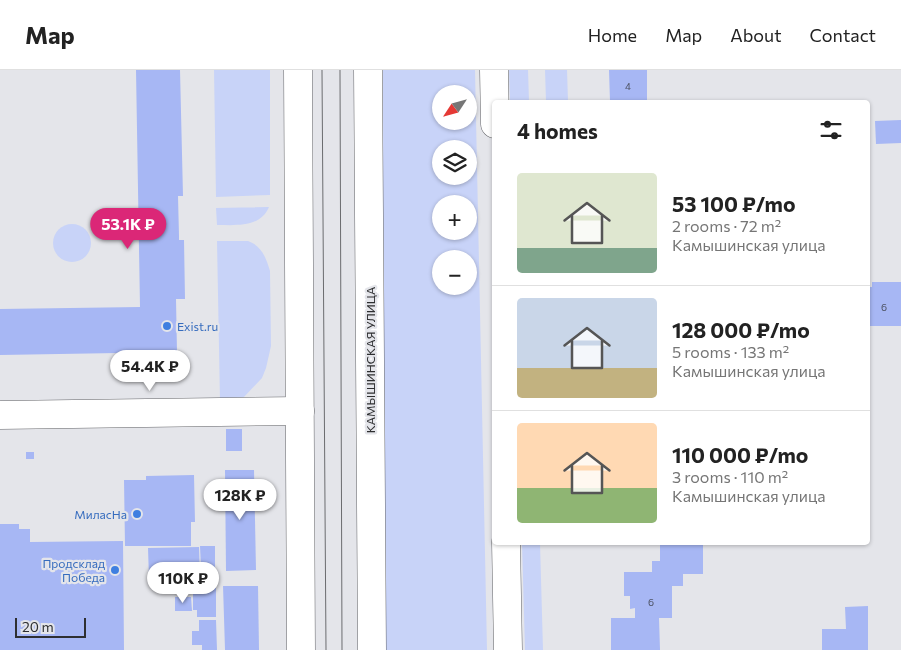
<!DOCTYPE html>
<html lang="en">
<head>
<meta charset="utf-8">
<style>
	:root { --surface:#fff; --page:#f6f6f6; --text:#222; --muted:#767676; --line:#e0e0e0; --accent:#db2777 }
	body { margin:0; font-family:Commissioner,sans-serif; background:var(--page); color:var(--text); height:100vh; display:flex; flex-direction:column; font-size:19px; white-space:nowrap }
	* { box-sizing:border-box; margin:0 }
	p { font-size:16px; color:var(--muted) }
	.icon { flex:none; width:28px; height:28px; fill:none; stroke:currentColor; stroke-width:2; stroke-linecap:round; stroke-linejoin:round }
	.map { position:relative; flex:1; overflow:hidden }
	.sheet { position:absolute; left:492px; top:30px; width:378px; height:445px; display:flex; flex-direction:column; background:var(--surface); border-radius:5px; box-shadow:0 1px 4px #0004 }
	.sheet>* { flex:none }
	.needle { width:32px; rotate:234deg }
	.controls { position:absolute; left:432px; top:15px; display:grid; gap:10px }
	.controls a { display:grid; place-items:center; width:45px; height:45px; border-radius:50%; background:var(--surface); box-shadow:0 1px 4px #0004; font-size:25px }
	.scale { position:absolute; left:15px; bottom:12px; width:71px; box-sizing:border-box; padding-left:5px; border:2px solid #2e2f31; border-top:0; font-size:14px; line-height:18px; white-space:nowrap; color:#2e2f31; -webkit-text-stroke:4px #e4e5ea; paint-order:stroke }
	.price { position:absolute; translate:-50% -42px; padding:0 11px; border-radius:18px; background:#fff; color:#222; font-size:16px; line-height:32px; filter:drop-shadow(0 1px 2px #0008) }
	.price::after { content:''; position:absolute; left:50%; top:30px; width:15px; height:11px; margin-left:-8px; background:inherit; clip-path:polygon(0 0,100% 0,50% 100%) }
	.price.selected { background:var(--accent); color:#fff }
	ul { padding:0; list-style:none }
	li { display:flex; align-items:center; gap:15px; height:125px; padding:0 25px }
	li+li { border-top:1px solid var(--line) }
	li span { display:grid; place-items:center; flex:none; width:140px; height:100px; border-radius:5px; color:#555 }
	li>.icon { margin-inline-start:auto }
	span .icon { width:60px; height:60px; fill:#fffc; stroke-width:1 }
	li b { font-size:21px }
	h2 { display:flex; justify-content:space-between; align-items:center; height:60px; padding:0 25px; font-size:21px }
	header { display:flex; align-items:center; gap:30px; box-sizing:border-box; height:70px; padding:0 25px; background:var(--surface); border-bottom:1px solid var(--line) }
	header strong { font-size:24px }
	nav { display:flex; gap:28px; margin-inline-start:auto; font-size:18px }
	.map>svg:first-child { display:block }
	.green { fill:#c8d3f8; fill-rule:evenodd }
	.building { fill:#a7b7f4 }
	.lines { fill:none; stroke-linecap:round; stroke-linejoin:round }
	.minor-casing { stroke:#636468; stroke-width:29 }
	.major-casing { stroke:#636468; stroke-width:29 }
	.minor { stroke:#fff; stroke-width:28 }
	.major { stroke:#fff; stroke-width:28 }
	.tram { stroke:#6b6c6f; stroke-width:1 }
	.shop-dot { fill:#3f7fe0; stroke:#e4e5ea; stroke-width:2 }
	.labels { text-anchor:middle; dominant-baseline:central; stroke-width:4.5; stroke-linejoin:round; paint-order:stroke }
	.number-label { font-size:10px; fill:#4c5162 }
	.shop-label { font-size:12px; fill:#366cbe; stroke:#e4e5ea; text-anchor:end }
	.street-label { font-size:12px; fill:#2e2f31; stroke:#e4e5ea }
</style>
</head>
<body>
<header>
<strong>Map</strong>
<nav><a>Home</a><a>Map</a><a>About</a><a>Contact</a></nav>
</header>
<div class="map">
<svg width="901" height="580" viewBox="0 0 901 580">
	<rect width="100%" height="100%" fill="#e4e5ea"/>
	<g class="green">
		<path d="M 214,0 L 270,0 L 270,125 L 216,127 Z"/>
		<path d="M 383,0 L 475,0 L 487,580 L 384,580 ZM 441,24 L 469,24 L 469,51 L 441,51 ZM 441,79 L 469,79 L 469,106 L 441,106 ZM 441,134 L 469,134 L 469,161 L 441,161 ZM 441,189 L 469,189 L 469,216 L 441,216 Z"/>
		<path d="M 509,0 L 528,0 L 529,32 L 510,32 Z"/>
		<path d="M 545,0 L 567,0 L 568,32 L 546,32 Z"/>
		<path d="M 269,137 C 260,158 236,155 217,155 L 216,138 Z"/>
		<circle cx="72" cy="173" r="19"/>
		<path d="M 217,171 L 248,171 C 262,176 266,188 270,201 L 271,276 L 266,298 L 262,308 L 243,328 L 237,330 L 220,331 Z"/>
		<path d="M 522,473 L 540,473 L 543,580 L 525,580 Z"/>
	</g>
	<g class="building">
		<path d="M 136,0 L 180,0 L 183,126 L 178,126 L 179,166 L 179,170 L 184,170 L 185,229 L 176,229 L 177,282 L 0,285 L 0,239 L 140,237 Z"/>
		<path d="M 609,0 L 647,0 L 647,32 L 610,32 Z"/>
		<path d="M 901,50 L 901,73 L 876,74 L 875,51 Z"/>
		<path d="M 872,212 L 901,212 L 901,256 L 868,256 L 868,217 L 872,217 Z"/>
		<rect x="226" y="359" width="16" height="22"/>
		<rect x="26" y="382" width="8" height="7"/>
		<path d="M 225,400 L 254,400 L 256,500 L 226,501 Z"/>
		<path d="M 194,405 L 195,452 L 191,452 L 191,476 L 125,476 L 124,410 L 146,410 L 146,406 Z"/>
		<path d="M 0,454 L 19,454 L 19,459 L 30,459 L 30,472 L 123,471 L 124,580 L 0,580 Z"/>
		<path d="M 660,472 L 703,472 L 703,504 L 683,504 L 683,516 L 672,516 L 672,548 L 659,548 L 660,580 L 611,580 L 611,548 L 635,548 L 635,538 L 630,539 L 630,526 L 624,526 L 624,502 L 652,502 L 652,491 L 660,491 Z"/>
		<path d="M 200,476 L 215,476 L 215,498 L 201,498 Z"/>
		<path d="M 199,477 L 200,507 L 149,508 L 148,478 Z"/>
		<path d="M 223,516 L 258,516 L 259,580 L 225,580 Z"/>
		<path d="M 193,518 L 216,518 L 216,547 L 197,547 L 197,540 L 193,540 Z"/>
		<path d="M 175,527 L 191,527 L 192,541 L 175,541 Z"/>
		<path d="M 868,536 L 868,580 L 822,580 L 822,559 L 846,559 L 845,537 Z"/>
		<path d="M 199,550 L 216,550 L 217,580 L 202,580 L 202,575 L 192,575 L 192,561 L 199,561 Z"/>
	</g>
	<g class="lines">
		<defs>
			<g id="minor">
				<path d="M 494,0 L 495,54"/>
				<path d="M 0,345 L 300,341"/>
				<path d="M 506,472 L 508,580"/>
			</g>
			<g id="major">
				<path d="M 298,0 L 301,580"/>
				<path d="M 368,0 L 372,580"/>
			</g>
		</defs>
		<use href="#minor" class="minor-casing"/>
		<use href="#major" class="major-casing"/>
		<use href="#minor" class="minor"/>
		<use href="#major" class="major"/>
		<g class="tram">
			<path d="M 322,0 L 326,580"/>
			<path d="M 340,0 L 342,580"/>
		</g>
	</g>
	<g class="shop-dot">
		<circle cx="167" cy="256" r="5"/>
		<circle cx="137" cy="444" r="5"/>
		<circle cx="115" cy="500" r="5"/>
	</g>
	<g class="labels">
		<g class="number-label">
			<text x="628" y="16">4</text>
			<text x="884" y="237">6</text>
			<text x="651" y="532">6</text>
		</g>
		<g class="shop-label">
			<text x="177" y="256" text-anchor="start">Exist.ru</text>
			<text x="127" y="444">МиласНа</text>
			<text x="105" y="493">Продсклад<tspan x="105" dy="14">Победа</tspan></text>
		</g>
		<g class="street-label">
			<text transform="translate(370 290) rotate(-90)">КАМЫШИНСКАЯ УЛИЦА</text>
		</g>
	</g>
</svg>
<div class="controls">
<a><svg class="needle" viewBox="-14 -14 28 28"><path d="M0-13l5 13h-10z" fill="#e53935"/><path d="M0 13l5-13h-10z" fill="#767676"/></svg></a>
<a><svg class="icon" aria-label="layers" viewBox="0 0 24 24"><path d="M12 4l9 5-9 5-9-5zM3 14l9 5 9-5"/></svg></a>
<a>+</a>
<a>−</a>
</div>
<div class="scale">20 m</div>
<b class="price selected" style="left:128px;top:180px">53.1K ₽</b>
<b class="price" style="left:150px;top:322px">54.4K ₽</b>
<b class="price" style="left:240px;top:451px">128K ₽</b>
<b class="price" style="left:183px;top:534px">110K ₽</b>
<section class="sheet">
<h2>4 homes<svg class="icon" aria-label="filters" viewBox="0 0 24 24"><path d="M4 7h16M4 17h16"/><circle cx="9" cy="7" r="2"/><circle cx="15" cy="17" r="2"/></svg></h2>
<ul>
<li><span style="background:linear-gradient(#dfe7d0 75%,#7fa58c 0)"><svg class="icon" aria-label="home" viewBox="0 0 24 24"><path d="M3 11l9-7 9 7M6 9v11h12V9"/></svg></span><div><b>53 100 ₽/mo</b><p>2 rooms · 72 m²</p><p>Камышинская улица</p></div></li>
<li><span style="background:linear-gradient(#c9d6e8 70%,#c2b280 0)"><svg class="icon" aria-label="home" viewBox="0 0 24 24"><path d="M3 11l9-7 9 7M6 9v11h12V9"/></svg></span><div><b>128 000 ₽/mo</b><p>5 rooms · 133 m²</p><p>Камышинская улица</p></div></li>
<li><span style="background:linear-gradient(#ffd9b3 65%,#8fb573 0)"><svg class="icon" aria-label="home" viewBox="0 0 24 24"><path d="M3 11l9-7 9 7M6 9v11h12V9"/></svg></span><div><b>110 000 ₽/mo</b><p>3 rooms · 110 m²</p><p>Камышинская улица</p></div></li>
</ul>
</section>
</div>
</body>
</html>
